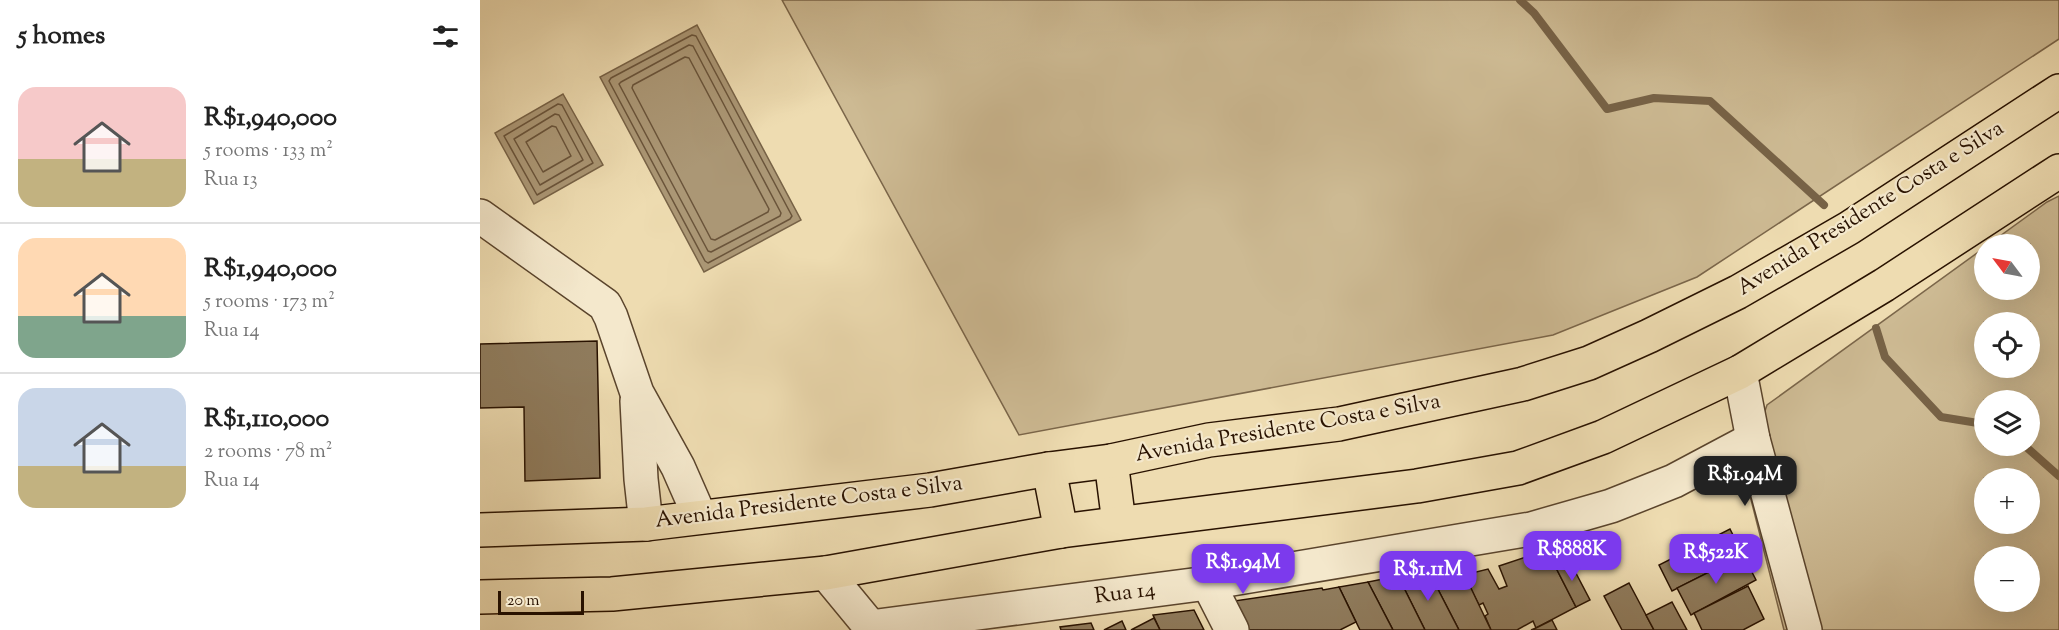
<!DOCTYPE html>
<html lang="en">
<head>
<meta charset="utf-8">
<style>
	:root { --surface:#fff; --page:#f2f2f2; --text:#222; --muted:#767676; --line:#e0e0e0; --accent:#7c3aed }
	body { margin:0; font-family:"Sorts Mill Goudy",serif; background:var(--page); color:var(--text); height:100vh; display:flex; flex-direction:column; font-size:22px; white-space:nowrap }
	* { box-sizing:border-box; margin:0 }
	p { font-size:20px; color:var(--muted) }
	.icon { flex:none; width:33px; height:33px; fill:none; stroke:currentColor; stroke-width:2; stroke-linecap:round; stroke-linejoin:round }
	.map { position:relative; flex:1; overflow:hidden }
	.panel { display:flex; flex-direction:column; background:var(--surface); width:480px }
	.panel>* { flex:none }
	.needle { width:39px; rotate:302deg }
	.controls { position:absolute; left:1494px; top:234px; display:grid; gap:12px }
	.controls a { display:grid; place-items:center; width:66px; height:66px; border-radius:50%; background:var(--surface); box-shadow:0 6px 24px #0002; font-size:30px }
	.scale { position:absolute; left:18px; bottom:15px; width:86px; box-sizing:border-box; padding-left:6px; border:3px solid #291200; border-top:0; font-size:16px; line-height:21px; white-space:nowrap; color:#291200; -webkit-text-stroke:4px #f4e8cc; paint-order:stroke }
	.price { position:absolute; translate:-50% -51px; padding:0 14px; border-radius:12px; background:var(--accent); color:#fff; font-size:20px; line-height:39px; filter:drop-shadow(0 2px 3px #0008) }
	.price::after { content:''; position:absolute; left:50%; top:36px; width:18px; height:14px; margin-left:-9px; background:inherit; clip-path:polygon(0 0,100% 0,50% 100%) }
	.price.active { background:#222; color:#fff }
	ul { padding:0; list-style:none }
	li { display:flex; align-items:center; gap:18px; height:150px; padding:0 18px }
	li+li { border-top:2px solid var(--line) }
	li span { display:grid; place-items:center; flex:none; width:168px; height:120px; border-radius:18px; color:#555 }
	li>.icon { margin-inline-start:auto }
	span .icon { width:72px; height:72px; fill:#fffc; stroke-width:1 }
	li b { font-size:26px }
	h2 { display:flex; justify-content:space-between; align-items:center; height:72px; padding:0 18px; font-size:26px }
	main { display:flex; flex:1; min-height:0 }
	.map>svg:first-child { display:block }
	.green { fill:#cdba93; stroke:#7b664a; stroke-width:1.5; fill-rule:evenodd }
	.water { fill:#ab9775; stroke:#776246; stroke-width:1.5 }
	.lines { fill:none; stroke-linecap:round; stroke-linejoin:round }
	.shore { stroke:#6a543a; stroke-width:1.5 }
	.stream { stroke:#776246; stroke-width:8 }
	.building { fill:#8f7b5c; stroke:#291200; stroke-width:1.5 }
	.minor-casing { stroke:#5a442c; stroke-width:36 }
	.major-casing { stroke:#291200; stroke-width:36 }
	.minor { stroke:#f4e8cc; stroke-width:33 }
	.major { stroke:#eedcb1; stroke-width:33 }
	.labels { text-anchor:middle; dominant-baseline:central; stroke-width:4.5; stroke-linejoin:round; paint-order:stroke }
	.street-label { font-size:22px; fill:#291200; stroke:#f4e8cc }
</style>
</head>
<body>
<main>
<section class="panel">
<h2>5 homes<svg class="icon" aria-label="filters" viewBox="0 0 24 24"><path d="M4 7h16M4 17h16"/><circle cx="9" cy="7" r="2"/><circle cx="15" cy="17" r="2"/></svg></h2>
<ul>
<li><span style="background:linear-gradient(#f6c9c9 60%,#c2b280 0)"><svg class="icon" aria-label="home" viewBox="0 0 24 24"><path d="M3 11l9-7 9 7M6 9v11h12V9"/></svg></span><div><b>R$1,940,000</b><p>5 rooms · 133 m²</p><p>Rua 13</p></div></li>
<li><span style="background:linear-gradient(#ffd9b3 65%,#7fa58c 0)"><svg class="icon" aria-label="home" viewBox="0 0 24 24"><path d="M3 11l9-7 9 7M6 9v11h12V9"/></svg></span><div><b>R$1,940,000</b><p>5 rooms · 173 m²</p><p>Rua 14</p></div></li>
<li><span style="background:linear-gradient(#c9d6e8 65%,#c2b280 0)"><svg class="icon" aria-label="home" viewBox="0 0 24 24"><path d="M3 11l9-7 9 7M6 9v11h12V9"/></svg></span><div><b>R$1,110,000</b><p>2 rooms · 78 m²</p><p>Rua 14</p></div></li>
</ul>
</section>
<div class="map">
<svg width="1579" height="630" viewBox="0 0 1579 630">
	<rect width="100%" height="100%" fill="#eedcb1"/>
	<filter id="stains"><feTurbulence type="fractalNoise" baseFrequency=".00333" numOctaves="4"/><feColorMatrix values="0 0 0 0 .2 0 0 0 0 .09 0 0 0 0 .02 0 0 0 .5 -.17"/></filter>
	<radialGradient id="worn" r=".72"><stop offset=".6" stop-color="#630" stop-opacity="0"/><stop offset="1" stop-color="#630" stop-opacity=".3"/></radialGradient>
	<g class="green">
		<path d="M 302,0 L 1579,0 L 1579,39 L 1217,277 L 1073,335 L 539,435 Z"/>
		<path d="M 1579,196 L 1579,630 L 1304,630 L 1264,472 L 1287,405 L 1504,248 L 1504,290 L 1550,290 L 1550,244 L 1509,244 L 1567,202 ZM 1504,322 L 1550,322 L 1550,368 L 1504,368 ZM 1504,400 L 1550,400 L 1550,446 L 1504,446 ZM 1504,478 L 1550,478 L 1550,524 L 1504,524 ZM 1504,556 L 1550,556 L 1550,602 L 1504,602 Z"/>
	</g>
	<g class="water">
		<path d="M 217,25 L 321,220 L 224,272 L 120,77 Z"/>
		<path d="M 83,94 L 123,165 L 54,204 L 15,133 Z"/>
	</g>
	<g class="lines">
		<g class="shore">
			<path d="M 212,35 L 216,36 L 312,216 L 310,219 L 228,263 L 225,261 L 129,81 L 131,78 Z"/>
			<path d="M 209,45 L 213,46 L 301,213 L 300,216 L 231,252 L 228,251 L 139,84 L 141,82 Z"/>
			<path d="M 205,57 L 209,58 L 289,209 L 288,212 L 235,240 L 231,239 L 152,88 L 153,85 Z"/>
			<path d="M 78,104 L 82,105 L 113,163 L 57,195 L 24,136 Z"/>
			<path d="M 75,114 L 79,115 L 103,160 L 60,185 L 34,139 Z"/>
			<path d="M 72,126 L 76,127 L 91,156 L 63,172 L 46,142 Z"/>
		</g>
		<g class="stream">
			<path d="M 1040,0 L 1054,13 L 1127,109 L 1174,98 L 1230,101 L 1344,205"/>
			<path d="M 1396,328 L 1405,357 L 1461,417 L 1504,424"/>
			<path d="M 1545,446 L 1579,476"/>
		</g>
	</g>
	<g class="building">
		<path d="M 117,341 L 120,478 L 45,481 L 44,407 L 0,408 L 0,344 Z"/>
		<path d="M 1250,529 L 1263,555 L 1192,591 L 1179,565 Z"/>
		<path d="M 1067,550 L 1096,607 L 1056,628 L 1053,621 L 1037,630 L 1011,630 L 1005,616 L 1008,614 L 1003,603 L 999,605 L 984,575 L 1008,569 L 1019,589 L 1027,586 L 1019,566 Z"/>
		<path d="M 1263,555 L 1276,580 L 1211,615 L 1197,588 Z"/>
		<path d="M 1088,558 L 1110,600 L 1096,607 L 1074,564 Z"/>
		<path d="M 979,563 L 999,605 L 1011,630 L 979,630 L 948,570 Z"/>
		<path d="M 948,570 L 979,630 L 945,630 L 918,576 Z"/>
		<path d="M 918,576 L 945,630 L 913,630 L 888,582 Z"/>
		<path d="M 888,582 L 913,630 L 880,630 L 859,587 Z"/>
		<path d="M 1149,583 L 1166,615 L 1174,630 L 1142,630 L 1124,596 Z"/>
		<path d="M 1268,586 L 1284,619 L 1263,630 L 1222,630 L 1214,613 Z"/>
		<path d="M 859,587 L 876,622 L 860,630 L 765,630 L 754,601 L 842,588 L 843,590 Z"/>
		<path d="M 1192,602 L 1207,630 L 1174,630 L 1166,615 Z"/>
		<path d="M 714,610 L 724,630 L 680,630 L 673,615 Z"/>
		<path d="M 674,618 L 680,630 L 651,630 Z"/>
		<path d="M 1072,620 L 1077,630 L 1051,630 L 1056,628 Z"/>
		<path d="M 642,621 L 646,630 L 624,630 Z"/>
		<path d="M 611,623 L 614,630 L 581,630 L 580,627 Z"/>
	</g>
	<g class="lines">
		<defs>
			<g id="minor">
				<path d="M 0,216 L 125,305 L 131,317 L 157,393 L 198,467 L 220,517"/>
				<path d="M 1260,372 L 1273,439 L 1325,630"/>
				<path d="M 157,401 L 161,479 L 166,524"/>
				<path d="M 346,573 L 393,630"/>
				<path d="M 728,583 L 752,630"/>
				<path d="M 390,627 L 728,583 L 1051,529 L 1131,506 L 1194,481 L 1273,439"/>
			</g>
			<g id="major">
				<path d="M 631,461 L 639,523"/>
				<path d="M 569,469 L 581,531"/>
				<path d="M 0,530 L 166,524 L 450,490 L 569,469 L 631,461 L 729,440 L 859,424 L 1043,384 L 1109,363 L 1169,336 L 1258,292 L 1369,228 L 1579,91"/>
				<path d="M 0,597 L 132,594 L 346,573 L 581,531 L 937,486 L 1038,468 L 1123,437 L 1260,372 L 1404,285 L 1579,171"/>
			</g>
		</defs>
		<use href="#minor" class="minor-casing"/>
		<use href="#major" class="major-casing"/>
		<use href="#minor" class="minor"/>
		<use href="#major" class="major"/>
	</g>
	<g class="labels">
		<g class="street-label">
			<text transform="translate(1391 209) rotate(-32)">Avenida Presidente Costa e Silva</text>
			<text transform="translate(808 429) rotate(-10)">Avenida Presidente Costa e Silva</text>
			<text transform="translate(329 503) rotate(-7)">Avenida Presidente Costa e Silva</text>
			<text transform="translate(645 594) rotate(-7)">Rua 14</text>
		</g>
	</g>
	<rect width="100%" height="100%" filter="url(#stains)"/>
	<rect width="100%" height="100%" fill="url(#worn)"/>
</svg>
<div class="controls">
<a><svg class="needle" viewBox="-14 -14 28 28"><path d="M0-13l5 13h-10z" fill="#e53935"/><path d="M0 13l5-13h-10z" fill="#767676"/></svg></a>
<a><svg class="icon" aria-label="locate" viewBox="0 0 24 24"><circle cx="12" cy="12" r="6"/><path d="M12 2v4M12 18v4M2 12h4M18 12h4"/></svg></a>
<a><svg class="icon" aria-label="layers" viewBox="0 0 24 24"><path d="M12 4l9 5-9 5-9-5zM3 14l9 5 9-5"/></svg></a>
<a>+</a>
<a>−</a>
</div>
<div class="scale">20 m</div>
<b class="price active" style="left:1265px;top:507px">R$1.94M</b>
<b class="price" style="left:1092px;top:582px">R$888K</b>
<b class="price" style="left:1236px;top:585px">R$522K</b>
<b class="price" style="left:763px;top:595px">R$1.94M</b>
<b class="price" style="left:948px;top:602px">R$1.11M</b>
</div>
</main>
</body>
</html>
